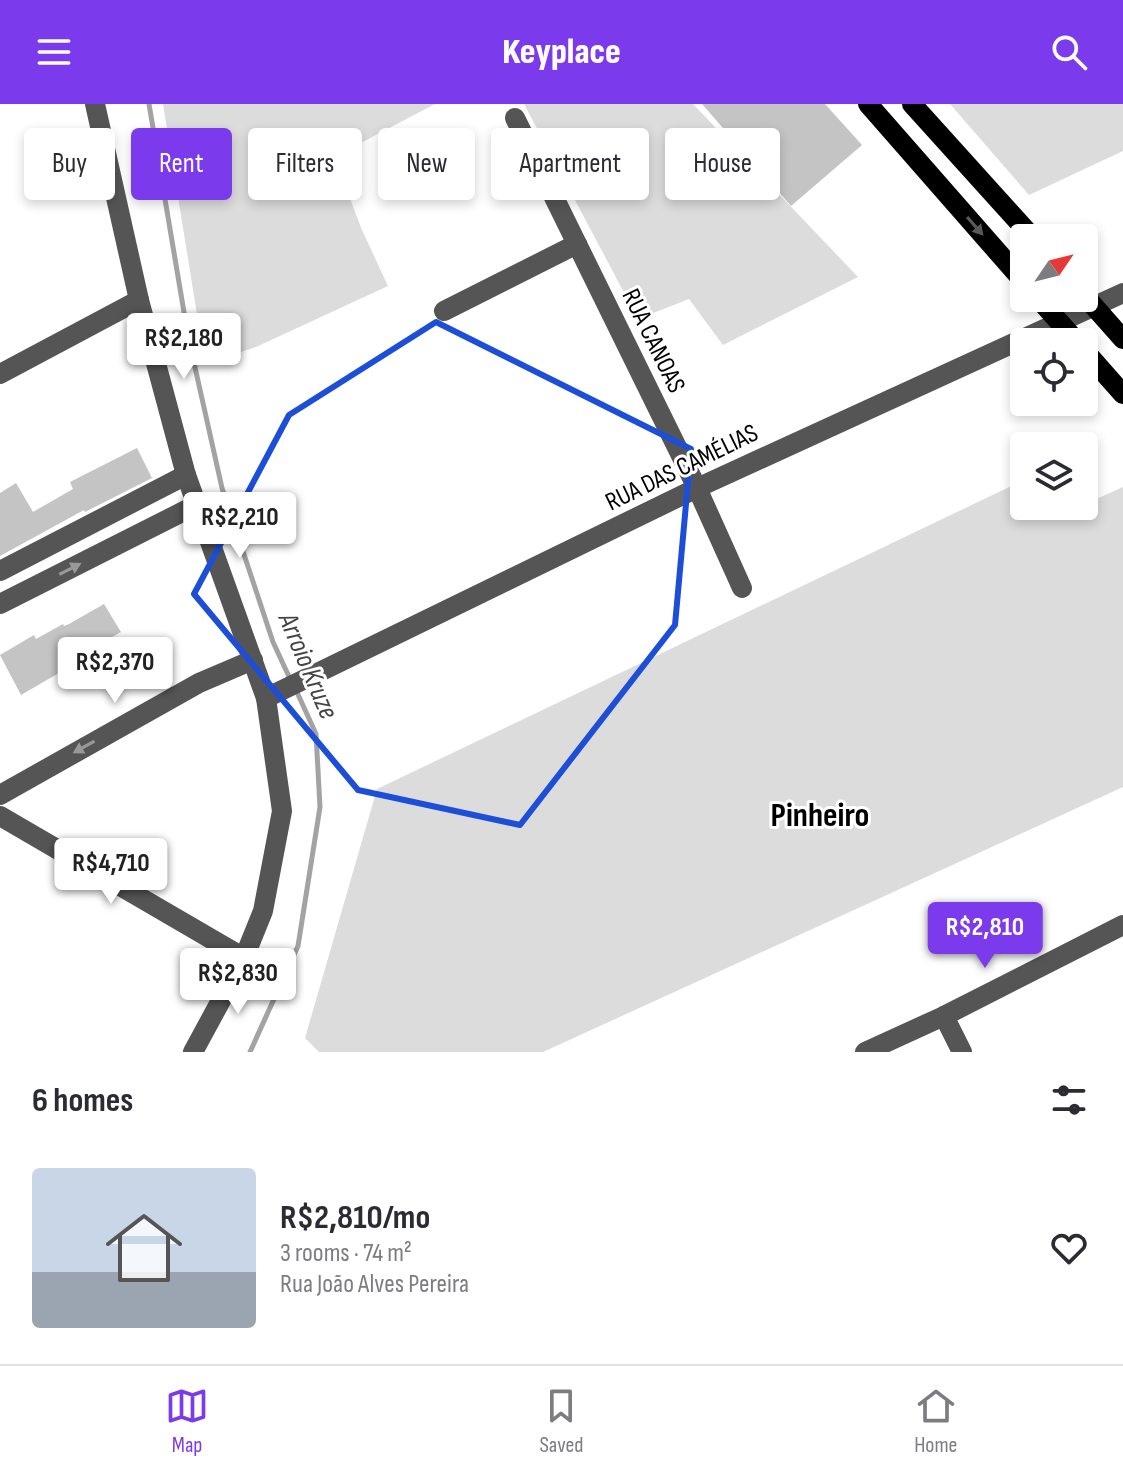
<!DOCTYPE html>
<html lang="en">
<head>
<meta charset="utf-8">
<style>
	:root { --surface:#fff; --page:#f2f2f3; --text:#2b2b33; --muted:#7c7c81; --line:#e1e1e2; --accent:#7c3aed }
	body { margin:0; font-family:"Sofia Sans Condensed",sans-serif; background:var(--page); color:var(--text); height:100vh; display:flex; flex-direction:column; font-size:30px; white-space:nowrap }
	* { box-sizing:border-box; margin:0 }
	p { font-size:26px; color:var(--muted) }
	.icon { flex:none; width:44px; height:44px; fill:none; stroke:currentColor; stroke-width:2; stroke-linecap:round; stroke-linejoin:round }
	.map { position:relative; height:948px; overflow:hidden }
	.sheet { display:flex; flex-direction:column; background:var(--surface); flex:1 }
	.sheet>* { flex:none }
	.banner { position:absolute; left:24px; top:24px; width:1076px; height:72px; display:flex; gap:16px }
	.needle { width:52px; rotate:55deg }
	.buttons { position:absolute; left:1010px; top:120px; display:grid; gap:16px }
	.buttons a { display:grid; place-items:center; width:88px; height:88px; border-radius:8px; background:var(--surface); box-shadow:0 4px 12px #0003; font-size:40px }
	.price { position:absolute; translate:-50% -68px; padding:0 18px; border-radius:8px; background:#fff; color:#222; font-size:26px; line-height:52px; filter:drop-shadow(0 2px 4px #0008) }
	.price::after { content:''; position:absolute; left:50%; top:48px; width:24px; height:18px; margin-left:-12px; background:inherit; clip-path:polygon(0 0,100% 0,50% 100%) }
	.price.on { background:var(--accent); color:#fff }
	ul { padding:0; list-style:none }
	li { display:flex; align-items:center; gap:24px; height:200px; padding:0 32px }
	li+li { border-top:2px solid var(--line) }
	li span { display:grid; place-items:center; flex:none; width:224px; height:160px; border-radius:8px; color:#555 }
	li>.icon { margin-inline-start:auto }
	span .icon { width:96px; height:96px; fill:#fffc; stroke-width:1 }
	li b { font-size:34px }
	h2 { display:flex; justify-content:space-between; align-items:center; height:96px; padding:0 32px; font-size:34px }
	.pill { padding:0 28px; border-radius:8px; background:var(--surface); box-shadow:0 4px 12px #0003; font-size:28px; line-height:72px }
	.pill.on { background:var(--accent); color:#fff }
	header { display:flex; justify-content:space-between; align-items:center; height:104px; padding:0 32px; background:var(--accent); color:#fff; font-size:36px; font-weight:800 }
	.menu { display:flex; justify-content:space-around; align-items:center; height:112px; border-top:2px solid var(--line); background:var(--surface); font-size:22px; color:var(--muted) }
	.menu a { display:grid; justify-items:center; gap:4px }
	.menu .on { color:var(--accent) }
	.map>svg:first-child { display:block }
	.green { fill:#dcdcdc }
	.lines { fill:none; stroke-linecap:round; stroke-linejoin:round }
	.stream { stroke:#a3a3a3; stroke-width:5 }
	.building { fill:#c4c4c4 }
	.minor { stroke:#555; stroke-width:20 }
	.major { stroke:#000; stroke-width:20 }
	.oneway { fill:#595959 }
	.oneway2 { fill:#999 }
	.marked { fill:none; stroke:#1d4ed8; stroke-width:6; stroke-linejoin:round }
	.labels { text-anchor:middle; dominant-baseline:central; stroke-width:6; stroke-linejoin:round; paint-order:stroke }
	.street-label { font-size:26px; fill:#000; stroke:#fff }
	.water-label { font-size:28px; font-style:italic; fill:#444; stroke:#fff }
	.district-label { font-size:34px; font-weight:bold; fill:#000; stroke:#fff }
</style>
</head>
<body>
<header><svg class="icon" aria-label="menu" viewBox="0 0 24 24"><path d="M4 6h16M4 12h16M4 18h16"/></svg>Keyplace<svg class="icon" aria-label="search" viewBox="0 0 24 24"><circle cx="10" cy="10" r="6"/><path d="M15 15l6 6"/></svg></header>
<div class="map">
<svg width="1123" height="948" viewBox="0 0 1123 948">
	<rect width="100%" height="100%" fill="#fff"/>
	<g class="green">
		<path d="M 163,0 L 435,0 L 334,53 L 362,126 L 388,182 L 256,243 L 205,260 Z"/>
		<path d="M 524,0 L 693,0 L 858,173 L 723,241 L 689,195 L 638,215 Z"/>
		<path d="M 950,0 L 1123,0 L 1123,47 L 1029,91 Z"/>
		<path d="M 1024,376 L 1024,402 L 1051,402 L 1061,411 L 1123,383 L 1123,683 L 543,948 L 319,948 L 305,934 L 377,685 Z"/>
	</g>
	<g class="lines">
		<g class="stream">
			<path d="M 149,0 L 188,232 L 222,384 L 273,538 L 291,577"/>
			<path d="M 250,948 L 298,842 L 320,703 L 316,630 L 296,586"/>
		</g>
	</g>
	<g class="building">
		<path d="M 702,0 L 825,0 L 862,41 L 791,102 Z"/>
		<path d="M 137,344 L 152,374 L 85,408 L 84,406 L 0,452 L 0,389 L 16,379 L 33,408 L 73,385 L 70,378 Z"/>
		<path d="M 104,500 L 121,528 L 81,551 L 83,555 L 21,591 L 0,551 L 34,531 L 36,535 L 63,520 L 64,522 L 69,520 Z"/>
	</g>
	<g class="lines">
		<g class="minor">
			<path d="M 95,0 L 139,196 L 186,371 L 266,594 L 282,707 L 263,807 L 244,854 L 193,948"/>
			<path d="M 515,14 L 697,384 L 742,484"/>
			<path d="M 444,207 L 577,140"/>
			<path d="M 0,270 L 139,196"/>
			<path d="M 0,467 L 186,371"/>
			<path d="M 0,500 L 196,401"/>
			<path d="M 266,594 L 697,384 L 1123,189"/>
			<path d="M 0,691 L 199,579 L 253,556"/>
			<path d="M 0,712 L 244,854"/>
			<path d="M 944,912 L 962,948"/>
			<path d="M 865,948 L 944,912 L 1123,821"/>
		</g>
		<g class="major">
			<path d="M 868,0 L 1024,178"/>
			<path d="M 912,0 L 1033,134"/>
			<path d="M 1084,191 L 1123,235"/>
			<path d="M 1038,194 L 1077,238"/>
			<path d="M 1084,246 L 1123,290"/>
		</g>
	</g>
	<defs><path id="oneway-solid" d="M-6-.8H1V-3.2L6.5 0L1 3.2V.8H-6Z" transform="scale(2)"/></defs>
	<use class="oneway" href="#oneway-solid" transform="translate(975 122) rotate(49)"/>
	<g class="oneway2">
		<use href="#oneway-solid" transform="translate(70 465) rotate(-27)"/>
		<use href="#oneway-solid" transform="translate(84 643) rotate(151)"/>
	</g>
	<path class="marked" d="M 436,218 L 691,345 L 675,521 L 520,721 L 358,686 L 194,490 L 289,311 Z"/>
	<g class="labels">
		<g class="street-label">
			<text transform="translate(653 237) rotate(64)">RUA CANOAS</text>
			<text transform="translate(682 364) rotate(-26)">RUA DAS CAMÉLIAS</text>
		</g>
		<g class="water-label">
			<text transform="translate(308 562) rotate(67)">Arroio Kruze</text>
		</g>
		<g class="district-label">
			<text x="820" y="711">Pinheiro</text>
		</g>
	</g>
</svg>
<div class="buttons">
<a><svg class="needle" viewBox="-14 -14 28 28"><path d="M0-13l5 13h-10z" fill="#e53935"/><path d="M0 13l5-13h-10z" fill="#7c7c81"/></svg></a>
<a><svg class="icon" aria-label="locate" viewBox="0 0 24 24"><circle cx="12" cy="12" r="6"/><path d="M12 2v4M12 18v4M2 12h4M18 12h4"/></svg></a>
<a><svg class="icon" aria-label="layers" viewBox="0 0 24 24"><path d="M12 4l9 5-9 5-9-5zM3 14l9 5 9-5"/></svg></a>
</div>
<b class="price" style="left:184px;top:277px">R$2,180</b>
<b class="price" style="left:240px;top:456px">R$2,210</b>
<b class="price" style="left:115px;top:601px">R$2,370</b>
<b class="price" style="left:111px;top:802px">R$4,710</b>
<b class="price on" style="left:985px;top:866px">R$2,810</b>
<b class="price" style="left:238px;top:912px">R$2,830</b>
<div class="banner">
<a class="pill">Buy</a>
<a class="pill on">Rent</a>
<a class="pill">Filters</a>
<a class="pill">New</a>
<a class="pill">Apartment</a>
<a class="pill">House</a>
</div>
</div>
<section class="sheet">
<h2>6 homes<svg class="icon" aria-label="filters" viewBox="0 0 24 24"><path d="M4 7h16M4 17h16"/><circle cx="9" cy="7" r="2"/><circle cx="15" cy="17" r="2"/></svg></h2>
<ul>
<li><span style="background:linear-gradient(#c9d6e8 65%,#9aa5b1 0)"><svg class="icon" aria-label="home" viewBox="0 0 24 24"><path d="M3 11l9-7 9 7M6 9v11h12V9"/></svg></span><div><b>R$2,810/mo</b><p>3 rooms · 74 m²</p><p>Rua João Alves Pereira</p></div><svg class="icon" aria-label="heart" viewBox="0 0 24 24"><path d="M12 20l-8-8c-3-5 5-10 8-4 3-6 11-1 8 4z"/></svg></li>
</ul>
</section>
<nav class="menu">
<a class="on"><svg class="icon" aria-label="map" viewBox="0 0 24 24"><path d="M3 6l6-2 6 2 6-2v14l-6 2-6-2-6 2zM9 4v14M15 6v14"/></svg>Map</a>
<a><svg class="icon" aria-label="saved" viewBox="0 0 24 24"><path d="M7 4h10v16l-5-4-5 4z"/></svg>Saved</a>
<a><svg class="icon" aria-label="home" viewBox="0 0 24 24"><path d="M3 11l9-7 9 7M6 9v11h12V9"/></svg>Home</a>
</nav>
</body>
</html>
